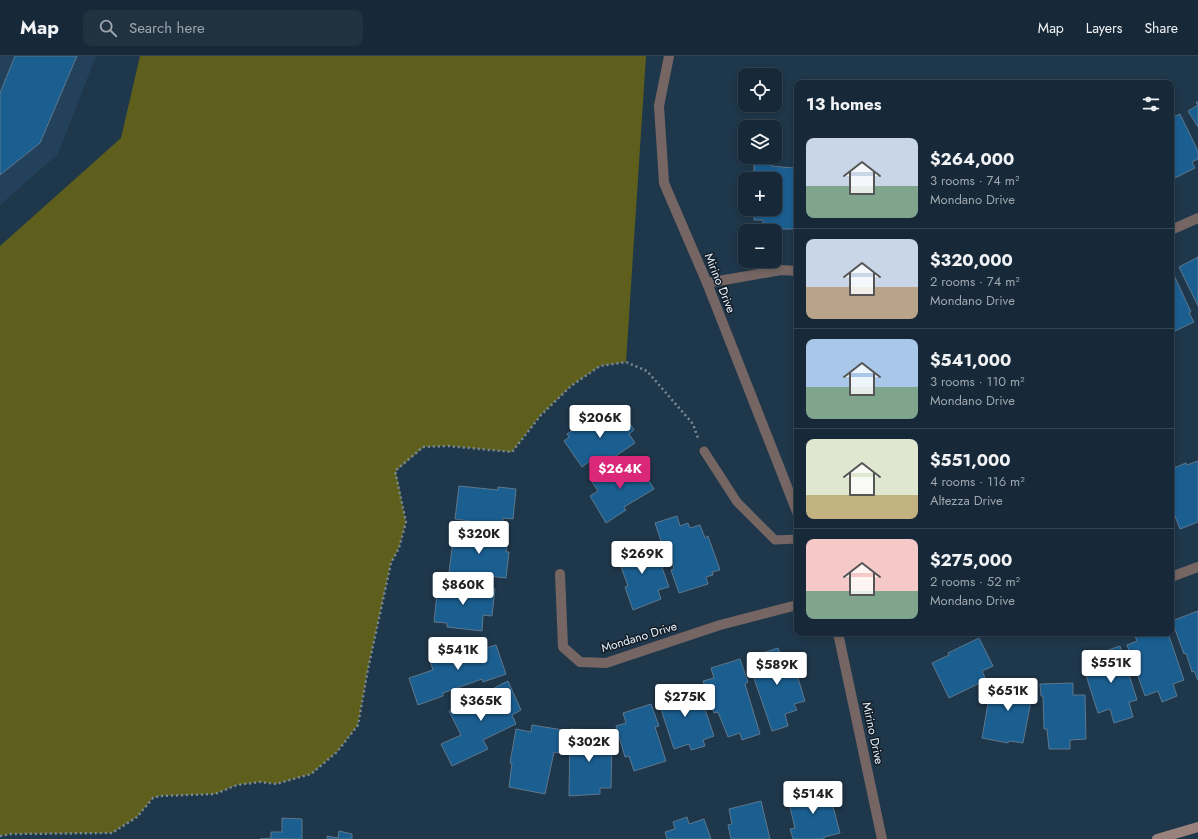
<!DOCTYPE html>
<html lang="en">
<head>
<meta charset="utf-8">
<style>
	:root { --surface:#172938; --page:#203140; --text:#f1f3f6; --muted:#9ea6ae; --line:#364553; --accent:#db2777 }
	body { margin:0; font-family:Jost,sans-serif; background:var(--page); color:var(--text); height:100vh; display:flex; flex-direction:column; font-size:15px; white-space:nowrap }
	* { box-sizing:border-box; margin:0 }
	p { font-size:13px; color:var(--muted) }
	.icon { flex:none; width:22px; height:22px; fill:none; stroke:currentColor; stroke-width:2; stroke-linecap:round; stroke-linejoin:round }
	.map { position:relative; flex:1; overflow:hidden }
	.details { position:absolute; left:794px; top:24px; width:380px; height:556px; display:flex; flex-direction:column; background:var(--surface); border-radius:8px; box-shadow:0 2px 6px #0003,0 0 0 1px var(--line) }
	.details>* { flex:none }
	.buttons { position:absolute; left:738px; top:12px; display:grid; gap:8px }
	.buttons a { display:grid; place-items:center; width:44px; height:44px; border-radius:8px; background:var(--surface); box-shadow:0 2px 6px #0003,0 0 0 1px var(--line); font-size:20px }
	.price { position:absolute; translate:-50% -34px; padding:0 9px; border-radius:4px; background:#fff; color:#222; font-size:13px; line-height:26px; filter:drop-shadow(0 1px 2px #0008) }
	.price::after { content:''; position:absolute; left:50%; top:24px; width:12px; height:9px; margin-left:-6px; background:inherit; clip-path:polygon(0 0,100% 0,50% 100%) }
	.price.active { background:var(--accent); color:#fff }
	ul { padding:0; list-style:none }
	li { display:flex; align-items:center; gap:12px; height:100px; padding:0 12px }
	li+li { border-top:1px solid var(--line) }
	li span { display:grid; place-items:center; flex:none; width:112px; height:80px; border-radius:8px; color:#555 }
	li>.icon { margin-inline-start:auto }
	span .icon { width:48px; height:48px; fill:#fffc; stroke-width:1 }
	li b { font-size:17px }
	h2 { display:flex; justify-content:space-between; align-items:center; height:48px; padding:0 12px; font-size:17px }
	header { display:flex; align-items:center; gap:24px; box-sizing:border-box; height:56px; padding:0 20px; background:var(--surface); border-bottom:1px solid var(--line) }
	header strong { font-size:19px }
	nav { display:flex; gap:22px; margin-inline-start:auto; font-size:14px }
	.search { width:280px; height:36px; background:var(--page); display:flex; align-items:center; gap:10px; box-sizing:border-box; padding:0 14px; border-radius:8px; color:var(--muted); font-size:15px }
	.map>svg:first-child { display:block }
	.built { fill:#23415a }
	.green { fill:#5e5f1c }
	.building { fill:#1b5f91; stroke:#5d778d }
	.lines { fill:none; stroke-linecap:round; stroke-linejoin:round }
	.path { stroke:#788b9b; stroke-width:2.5; stroke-dasharray:2 3; stroke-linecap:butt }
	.lane { stroke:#766663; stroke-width:9 }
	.street { stroke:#766663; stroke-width:10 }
	.secondary { stroke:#9a827c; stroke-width:10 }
	.labels { text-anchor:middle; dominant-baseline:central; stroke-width:3; stroke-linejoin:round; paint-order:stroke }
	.street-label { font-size:12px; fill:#e8f3fe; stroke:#131d26 }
</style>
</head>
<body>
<header>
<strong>Map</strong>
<div class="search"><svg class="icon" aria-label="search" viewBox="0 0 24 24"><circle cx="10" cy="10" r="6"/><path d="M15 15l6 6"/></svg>Search here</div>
<nav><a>Map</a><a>Layers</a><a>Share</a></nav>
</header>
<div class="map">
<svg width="1198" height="783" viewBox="0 0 1198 783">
	<rect width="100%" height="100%" fill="#1f374b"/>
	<path class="built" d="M 0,0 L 96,0 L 58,98 L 0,149 Z"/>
	<path class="green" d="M 140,0 L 646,0 L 626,306 L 600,310 L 571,330 L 541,359 L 512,396 L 448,390 L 424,391 L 396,415 L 406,466 L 399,492 L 391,507 L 368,613 L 358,669 L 337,696 L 311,718 L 276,728 L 260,726 L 237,729 L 215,738 L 160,740 L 153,742 L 137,761 L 112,777 L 11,778 L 0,780 L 0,190 L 121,82 Z"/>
	<g class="building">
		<path d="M 15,0 L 77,0 L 40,87 L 0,119 L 0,37 Z"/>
		<path d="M 1198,45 L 1198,71 L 1188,55 L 1198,49 L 1196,47 Z"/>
		<path d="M 1180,58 L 1198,95 L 1198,103 L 1192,106 L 1195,112 L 1171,124 L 1171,62 Z"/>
		<path d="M 754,104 L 771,104 L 771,110 L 794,112 L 794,173 L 763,173 L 763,164 L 754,164 L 754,153 L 775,153 L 775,123 L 754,123 Z"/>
		<path d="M 1198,201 L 1198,250 L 1179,211 Z"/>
		<path d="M 1173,217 L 1191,256 L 1189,257 L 1194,266 L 1171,277 L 1171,218 Z"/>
		<path d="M 611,352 L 620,365 L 626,361 L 634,374 L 629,378 L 635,387 L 596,413 L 590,405 L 582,411 L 564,385 L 569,381 L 567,378 L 587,364 L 589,367 Z"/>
		<path d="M 636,404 L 654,433 L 624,451 L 626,454 L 606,467 L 590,440 L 598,435 L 592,426 L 620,409 L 623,412 Z"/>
		<path d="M 1198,405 L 1198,466 L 1180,473 L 1171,450 L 1171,413 L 1186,407 L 1187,409 Z"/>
		<path d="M 459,430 L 498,434 L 498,431 L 516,433 L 513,463 L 503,462 L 502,473 L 469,470 L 470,465 L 455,463 Z"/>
		<path d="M 677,460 L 680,470 L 688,467 L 690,472 L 700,469 L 705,482 L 708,480 L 720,514 L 712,516 L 713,519 L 706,521 L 708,528 L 679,537 L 671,514 L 674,513 L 671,502 L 667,503 L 655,467 Z"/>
		<path d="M 468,475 L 503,480 L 503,487 L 507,488 L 506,496 L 509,496 L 506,522 L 449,516 L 454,477 L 468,479 Z"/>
		<path d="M 649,486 L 654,501 L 658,500 L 669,531 L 658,534 L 661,543 L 633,554 L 625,531 L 628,530 L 616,497 Z"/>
		<path d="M 438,527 L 495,533 L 492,560 L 483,559 L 482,575 L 447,571 L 447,567 L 434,566 Z"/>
		<path d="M 1198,555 L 1198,624 L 1194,615 L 1192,616 L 1186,597 L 1184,598 L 1172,565 Z"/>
		<path d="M 1134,577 L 1168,577 L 1184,624 L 1173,628 L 1177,640 L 1162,646 L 1158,635 L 1145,640 L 1127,589 L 1137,585 Z"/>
		<path d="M 482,582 L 486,592 L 496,589 L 506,618 L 483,626 L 482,623 L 443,637 L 443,640 L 418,649 L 409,622 L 433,614 L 430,605 L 454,597 L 452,592 Z"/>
		<path d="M 979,582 L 993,610 L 982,615 L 986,624 L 949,642 L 932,607 L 949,599 L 948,597 Z"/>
		<path d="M 1120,590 L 1137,644 L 1129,646 L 1133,661 L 1114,667 L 1110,653 L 1098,657 L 1083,610 L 1093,607 L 1091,600 Z"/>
		<path d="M 778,592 L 782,602 L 791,599 L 805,645 L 794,648 L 797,654 L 785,658 L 788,670 L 772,675 L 747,602 Z"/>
		<path d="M 740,603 L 748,626 L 745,628 L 760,678 L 742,684 L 740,677 L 728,681 L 718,656 L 714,657 L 703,625 L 714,622 L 711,612 Z"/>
		<path d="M 1004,623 L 1034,629 L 1023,687 L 1009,685 L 1008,687 L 982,682 L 991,630 L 1002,632 Z"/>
		<path d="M 508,625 L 521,654 L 512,659 L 516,668 L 483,684 L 488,693 L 452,710 L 441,688 L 461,679 L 449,655 Z"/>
		<path d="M 1073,627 L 1073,639 L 1085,639 L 1086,683 L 1070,684 L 1070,693 L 1049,693 L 1047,673 L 1044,673 L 1043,640 L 1041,640 L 1040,628 Z"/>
		<path d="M 683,629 L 687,639 L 699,635 L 714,680 L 703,684 L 705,690 L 691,694 L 689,688 L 674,693 L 656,638 Z"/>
		<path d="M 651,648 L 659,670 L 655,671 L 666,705 L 634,715 L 629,700 L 625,701 L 616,670 L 626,667 L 623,657 Z"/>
		<path d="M 532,669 L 563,674 L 559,697 L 554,696 L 545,738 L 509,731 L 512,707 L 510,707 L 516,673 L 531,676 Z"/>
		<path d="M 570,673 L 601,674 L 600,684 L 612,685 L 611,732 L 600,732 L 600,738 L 569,740 Z"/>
		<path d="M 824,730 L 828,743 L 831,743 L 840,777 L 824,781 L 824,783 L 793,783 L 790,773 L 795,772 L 787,739 Z"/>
		<path d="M 761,745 L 770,783 L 731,783 L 728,769 L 732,768 L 729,753 Z"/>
		<path d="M 687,761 L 689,768 L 704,763 L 711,783 L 667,783 L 665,776 L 675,773 L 673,766 Z"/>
		<path d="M 282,762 L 302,763 L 302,783 L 260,783 L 271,782 L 271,776 L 282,776 Z"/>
		<path d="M 339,775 L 352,778 L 352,783 L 327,783 L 327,780 L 338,782 Z"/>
	</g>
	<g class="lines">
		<path class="path" d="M 0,780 L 11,778 L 112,777 L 137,761 L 153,742 L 160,740 L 215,738 L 237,729 L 260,726 L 276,728 L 311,718 L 337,696 L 358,669 L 368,613 L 391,507 L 399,492 L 406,466 L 395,415 L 423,391 L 448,390 L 512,396 L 541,359 L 571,330 L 600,310 L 626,306 L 647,315 L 693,368 L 698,382"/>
		<path class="lane" d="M 704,395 L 737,446 L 775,484 L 797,483"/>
		<g class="street">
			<path d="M 669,0 L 659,50 L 664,127 L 707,227 L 797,456"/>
			<path d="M 1171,174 L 1198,162"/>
			<path d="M 707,227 L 781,214 L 797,215"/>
			<path d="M 560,518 L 563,591 L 580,606 L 606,607 L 720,569 L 797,549"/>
			<path d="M 1171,521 L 1198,511"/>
			<path d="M 838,577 L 882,783"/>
		</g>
		<path class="secondary" d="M 1157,783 L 1198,771"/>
	</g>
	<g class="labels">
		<g class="street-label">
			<text transform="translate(720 227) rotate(68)">Mirino Drive</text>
			<text transform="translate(639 581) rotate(-17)">Mondano Drive</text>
			<text transform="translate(873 677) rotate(78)">Mirino Drive</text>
		</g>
	</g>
</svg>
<div class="buttons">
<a><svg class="icon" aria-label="locate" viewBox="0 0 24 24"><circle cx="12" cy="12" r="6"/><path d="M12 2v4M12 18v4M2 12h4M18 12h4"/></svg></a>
<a><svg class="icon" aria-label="layers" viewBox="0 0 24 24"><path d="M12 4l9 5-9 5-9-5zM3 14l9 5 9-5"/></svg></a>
<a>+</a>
<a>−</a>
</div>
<b class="price" style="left:600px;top:383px">$206K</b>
<b class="price active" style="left:620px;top:434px">$264K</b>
<b class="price" style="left:479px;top:499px">$320K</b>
<b class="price" style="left:642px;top:519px">$269K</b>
<b class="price" style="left:463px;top:550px">$860K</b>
<b class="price" style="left:458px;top:615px">$541K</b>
<b class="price" style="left:1111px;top:628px">$551K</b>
<b class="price" style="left:777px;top:630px">$589K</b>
<b class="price" style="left:1008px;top:656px">$651K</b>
<b class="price" style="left:685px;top:662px">$275K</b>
<b class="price" style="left:481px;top:666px">$365K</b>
<b class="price" style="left:589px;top:707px">$302K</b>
<b class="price" style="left:813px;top:759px">$514K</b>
<section class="details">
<h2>13 homes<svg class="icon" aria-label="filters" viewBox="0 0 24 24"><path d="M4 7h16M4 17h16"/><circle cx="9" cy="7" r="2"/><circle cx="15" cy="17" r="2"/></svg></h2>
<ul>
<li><span style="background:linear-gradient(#c9d6e8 60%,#7fa58c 0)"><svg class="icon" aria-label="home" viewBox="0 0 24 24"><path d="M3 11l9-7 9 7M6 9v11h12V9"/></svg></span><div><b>$264,000</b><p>3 rooms · 74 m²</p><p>Mondano Drive</p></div></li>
<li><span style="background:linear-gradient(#c9d6e8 60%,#b9a48a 0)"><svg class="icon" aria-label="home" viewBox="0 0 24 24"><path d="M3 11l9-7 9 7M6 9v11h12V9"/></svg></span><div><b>$320,000</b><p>2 rooms · 74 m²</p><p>Mondano Drive</p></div></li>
<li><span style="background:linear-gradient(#a9c7e8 60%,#7fa58c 0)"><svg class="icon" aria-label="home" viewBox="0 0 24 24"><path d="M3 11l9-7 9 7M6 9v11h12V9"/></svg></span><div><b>$541,000</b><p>3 rooms · 110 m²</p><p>Mondano Drive</p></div></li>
<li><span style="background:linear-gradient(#dfe7d0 70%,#c2b280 0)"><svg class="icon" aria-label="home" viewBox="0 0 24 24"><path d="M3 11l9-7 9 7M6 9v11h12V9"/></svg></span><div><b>$551,000</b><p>4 rooms · 116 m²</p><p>Altezza Drive</p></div></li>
<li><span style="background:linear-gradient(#f6c9c9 65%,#7fa58c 0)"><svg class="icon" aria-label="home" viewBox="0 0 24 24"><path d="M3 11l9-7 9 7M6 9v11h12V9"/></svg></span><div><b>$275,000</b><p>2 rooms · 52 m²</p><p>Mondano Drive</p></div></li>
</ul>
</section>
</div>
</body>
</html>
